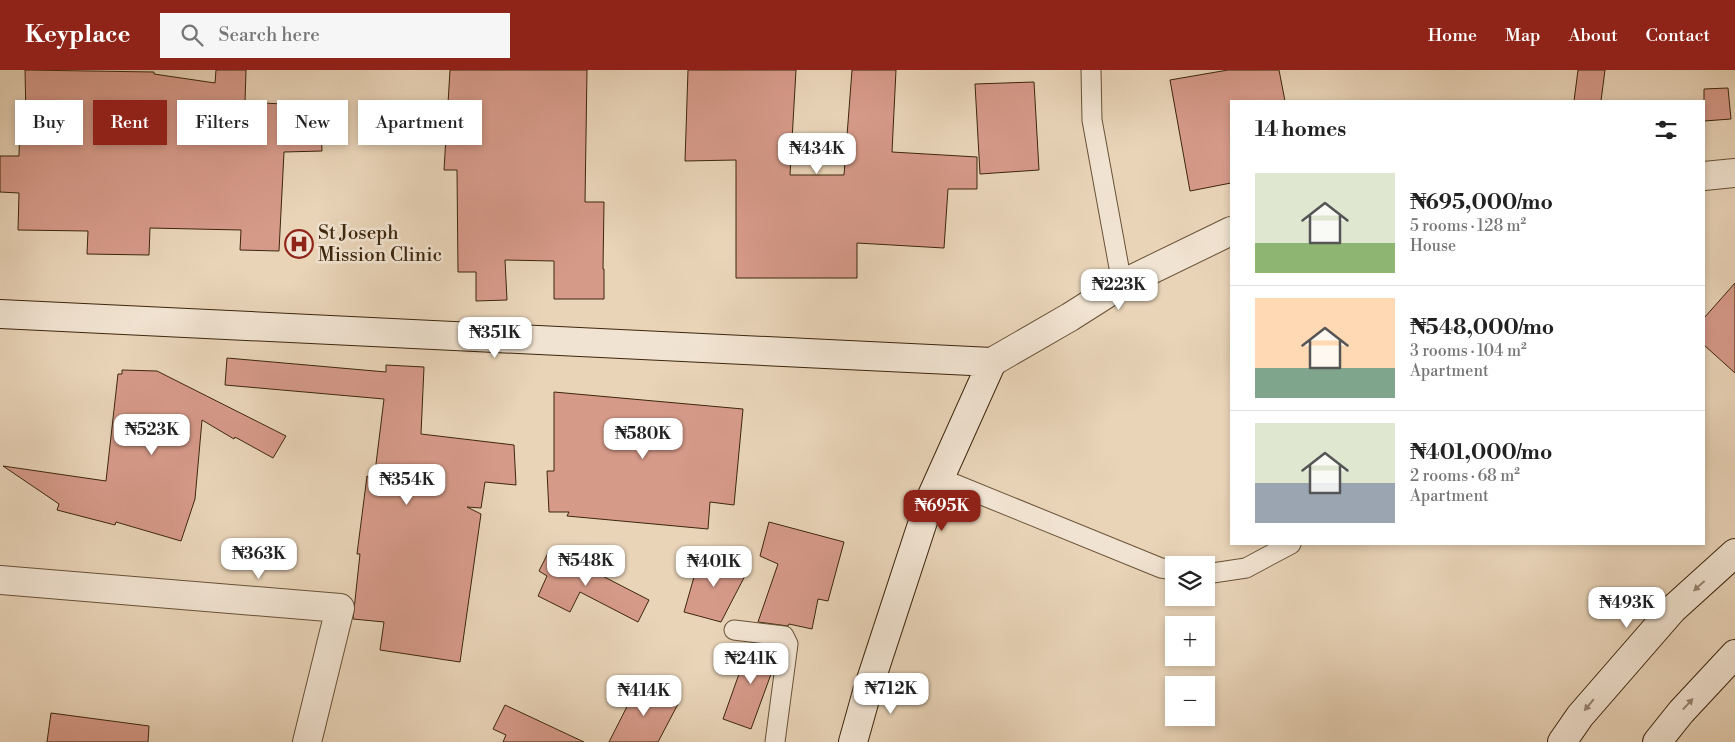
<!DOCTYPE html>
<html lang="en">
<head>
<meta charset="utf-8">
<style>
	:root { --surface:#fff; --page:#f6f6f6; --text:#222; --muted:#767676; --line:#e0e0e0; --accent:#8f2418 }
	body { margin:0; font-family:"Libre Bodoni",serif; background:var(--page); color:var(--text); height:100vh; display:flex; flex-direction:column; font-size:19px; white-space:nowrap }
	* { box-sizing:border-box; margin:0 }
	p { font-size:16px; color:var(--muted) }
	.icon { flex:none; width:28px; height:28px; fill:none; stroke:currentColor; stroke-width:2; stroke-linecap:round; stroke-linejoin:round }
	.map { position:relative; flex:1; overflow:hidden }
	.drawer { position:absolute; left:1230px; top:30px; width:475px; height:445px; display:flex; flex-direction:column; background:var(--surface); border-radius:0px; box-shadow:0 2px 8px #0003 }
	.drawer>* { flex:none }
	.guide { position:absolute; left:15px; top:30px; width:475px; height:45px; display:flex; gap:10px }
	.controls { position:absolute; left:1165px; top:486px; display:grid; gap:10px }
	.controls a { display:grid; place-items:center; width:50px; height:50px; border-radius:0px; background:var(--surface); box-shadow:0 2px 8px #0003; font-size:25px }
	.price { position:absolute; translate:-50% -42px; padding:0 11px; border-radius:10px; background:#fff; color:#222; font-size:16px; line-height:32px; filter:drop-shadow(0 1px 2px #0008) }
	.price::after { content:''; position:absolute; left:50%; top:30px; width:15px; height:11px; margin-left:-8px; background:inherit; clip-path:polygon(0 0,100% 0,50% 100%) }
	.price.selected { background:var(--accent); color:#fff }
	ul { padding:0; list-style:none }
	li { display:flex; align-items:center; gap:15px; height:125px; padding:0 25px }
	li+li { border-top:1px solid var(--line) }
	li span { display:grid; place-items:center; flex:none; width:140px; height:100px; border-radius:0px; color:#555 }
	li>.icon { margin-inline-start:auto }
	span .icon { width:60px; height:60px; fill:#fffc; stroke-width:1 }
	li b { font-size:21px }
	h2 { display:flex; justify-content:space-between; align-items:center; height:60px; padding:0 25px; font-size:21px }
	.chip { padding:0 18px; border-radius:0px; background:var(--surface); box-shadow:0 2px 8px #0003; font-size:18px; line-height:45px }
	.chip.selected { background:var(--accent); color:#fff }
	header { display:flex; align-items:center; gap:30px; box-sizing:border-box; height:70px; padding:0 25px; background:var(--accent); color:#fff }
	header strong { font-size:24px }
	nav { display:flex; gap:28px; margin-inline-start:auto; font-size:18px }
	.search { width:350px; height:45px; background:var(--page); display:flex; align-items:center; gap:12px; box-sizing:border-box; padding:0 18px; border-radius:0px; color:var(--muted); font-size:19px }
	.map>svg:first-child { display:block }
	.building { fill:#d69a89; stroke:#3d260d }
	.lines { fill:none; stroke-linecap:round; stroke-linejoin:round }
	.service-casing { stroke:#685238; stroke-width:21 }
	.minor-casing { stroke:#685238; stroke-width:30 }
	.secondary-casing { stroke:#3d260d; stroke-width:30 }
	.service { stroke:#f1e3d1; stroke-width:19 }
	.minor { stroke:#f1e3d1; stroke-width:28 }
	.secondary { stroke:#f1e3d1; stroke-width:28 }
	.oneway { fill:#97846f }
	.labels { text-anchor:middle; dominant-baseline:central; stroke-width:5; stroke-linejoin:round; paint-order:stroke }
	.poi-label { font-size:19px; fill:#3d260d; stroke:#f1e3d1; text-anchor:start }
</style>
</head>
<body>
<header>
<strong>Keyplace</strong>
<div class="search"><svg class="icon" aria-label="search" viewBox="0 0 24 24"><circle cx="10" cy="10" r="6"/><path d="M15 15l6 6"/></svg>Search here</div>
<nav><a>Home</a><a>Map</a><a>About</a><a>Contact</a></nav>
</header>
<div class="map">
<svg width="1735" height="672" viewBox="0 0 1735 672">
	<rect width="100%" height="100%" fill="#e9d4b8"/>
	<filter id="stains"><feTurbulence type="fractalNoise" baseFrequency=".004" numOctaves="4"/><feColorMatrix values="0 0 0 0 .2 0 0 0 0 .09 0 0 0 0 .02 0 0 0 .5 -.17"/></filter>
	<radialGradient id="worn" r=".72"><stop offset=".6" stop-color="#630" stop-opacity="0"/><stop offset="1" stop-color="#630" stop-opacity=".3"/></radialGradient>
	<g class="building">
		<path d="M 25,0 L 154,2 L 154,4 L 215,13 L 216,0 L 246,0 L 245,32 L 320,36 L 322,81 L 284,82 L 279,181 L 240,180 L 241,160 L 150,158 L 149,185 L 87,184 L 88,161 L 18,160 L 19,123 L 0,122 L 0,86 L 19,86 L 20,48 L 26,48 Z"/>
		<path d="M 450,0 L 587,0 L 585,132 L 604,132 L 603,199 L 604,199 L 604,229 L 554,229 L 554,191 L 505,190 L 507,230 L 476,231 L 476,202 L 458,202 L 457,100 L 444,100 Z"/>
		<path d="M 688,0 L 796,0 L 790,105 L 844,105 L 852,0 L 896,0 L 892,82 L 977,87 L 977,119 L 948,119 L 944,178 L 857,173 L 857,208 L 736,208 L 736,90 L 685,91 Z"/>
		<path d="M 1228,0 L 1279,0 L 1285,31 L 1231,31 L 1231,113 L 1190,121 L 1170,10 Z"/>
		<path d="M 1578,0 L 1605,0 L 1601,31 L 1574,31 Z"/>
		<path d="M 1034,12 L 1039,100 L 980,104 L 975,14 Z"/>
		<path d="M 1728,18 L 1731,49 L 1704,51 L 1704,19 Z"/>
		<path d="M 1735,213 L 1735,303 L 1704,275 L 1704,248 Z"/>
		<path d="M 227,288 L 386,302 L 386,295 L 424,297 L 421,364 L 514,375 L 516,415 L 485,412 L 481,438 L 467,437 L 481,444 L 460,592 L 380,580 L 384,552 L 353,549 L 360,484 L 357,484 L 367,406 L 374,410 L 384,329 L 225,315 Z"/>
		<path d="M 122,300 L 157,301 L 286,366 L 273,388 L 235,367 L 234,369 L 202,350 L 195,429 L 181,471 L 116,452 L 115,455 L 57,440 L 59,434 L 3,396 L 106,411 L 118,304 L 122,304 Z"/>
		<path d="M 554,322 L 743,339 L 734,435 L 710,432 L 708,459 L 567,446 L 569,442 L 549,442 L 547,401 L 554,401 Z"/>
		<path d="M 769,452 L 844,472 L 828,531 L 818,529 L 812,559 L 789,554 L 788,556 L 758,552 L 778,494 L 760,486 Z"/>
		<path d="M 550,479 L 649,530 L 638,552 L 580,522 L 570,542 L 538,526 L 547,506 L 539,501 Z"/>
		<path d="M 700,486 L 749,498 L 721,552 L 684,542 Z"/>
		<path d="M 750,573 L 776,576 L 774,596 L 751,659 L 723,649 Z"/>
		<path d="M 639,613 L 678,634 L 658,672 L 609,672 Z"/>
		<path d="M 505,635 L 584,672 L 503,672 L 506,665 L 493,659 Z"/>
		<path d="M 51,643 L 149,656 L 148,672 L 47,672 Z"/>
	</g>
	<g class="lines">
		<defs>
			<g id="service">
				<path d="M 1091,0 L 1092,50 L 1122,214"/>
				<path d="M 940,408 L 1161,498 L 1174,500"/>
				<path d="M 1206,504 L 1246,498 L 1291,474"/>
				<path d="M 734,560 L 784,566 L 788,574 L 775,672"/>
			</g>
			<g id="minor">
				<path d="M 1704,106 L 1735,103"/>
				<path d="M 992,292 L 1070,247 L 1122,214 L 1231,161"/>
				<path d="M 0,510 L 340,538 L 307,672"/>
			</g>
			<g id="secondary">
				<path d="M 0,244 L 992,292 L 930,430 L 867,622 L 853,672"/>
				<path d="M 1562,672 L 1580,646 L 1673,539 L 1735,483"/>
				<path d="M 1657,672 L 1681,642 L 1735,584"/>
			</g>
		</defs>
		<use href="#service" class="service-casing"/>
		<use href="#minor" class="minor-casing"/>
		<use href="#secondary" class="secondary-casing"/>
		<use href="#service" class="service"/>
		<use href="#minor" class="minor"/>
		<use href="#secondary" class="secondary"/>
	</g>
	<defs><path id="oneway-solid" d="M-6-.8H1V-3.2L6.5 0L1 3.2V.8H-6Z" transform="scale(1.25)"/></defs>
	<g class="oneway">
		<use href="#oneway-solid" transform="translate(1699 516) rotate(138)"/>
		<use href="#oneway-solid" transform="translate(1688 634) rotate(-47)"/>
		<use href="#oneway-solid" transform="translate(1589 635) rotate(130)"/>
	</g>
	<defs>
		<symbol id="hospital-ring" viewBox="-11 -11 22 22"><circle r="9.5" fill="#f1e3d1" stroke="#8f2418" stroke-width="1.5"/><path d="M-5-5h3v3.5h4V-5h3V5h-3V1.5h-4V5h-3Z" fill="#8f2418"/></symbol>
	</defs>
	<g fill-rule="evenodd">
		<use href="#hospital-ring" x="283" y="158" width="32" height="32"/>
	</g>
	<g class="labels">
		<g class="poi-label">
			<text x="318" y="163">St Joseph<tspan x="318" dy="22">Mission Clinic</tspan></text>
		</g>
	</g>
	<rect width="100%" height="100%" filter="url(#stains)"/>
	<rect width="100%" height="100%" fill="url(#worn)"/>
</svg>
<div class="controls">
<a><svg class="icon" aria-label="layers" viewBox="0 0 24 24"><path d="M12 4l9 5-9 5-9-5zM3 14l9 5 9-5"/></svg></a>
<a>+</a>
<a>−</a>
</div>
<b class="price" style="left:817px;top:105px">₦434K</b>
<b class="price" style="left:1119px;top:241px">₦223K</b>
<b class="price" style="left:495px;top:289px">₦351K</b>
<b class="price" style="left:152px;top:386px">₦523K</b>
<b class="price" style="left:643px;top:390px">₦580K</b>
<b class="price" style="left:407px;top:436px">₦354K</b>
<b class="price selected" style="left:942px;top:462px">₦695K</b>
<b class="price" style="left:259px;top:510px">₦363K</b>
<b class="price" style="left:586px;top:517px">₦548K</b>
<b class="price" style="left:714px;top:518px">₦401K</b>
<b class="price" style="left:1627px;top:559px">₦493K</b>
<b class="price" style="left:751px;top:615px">₦241K</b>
<b class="price" style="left:891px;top:645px">₦712K</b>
<b class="price" style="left:644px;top:647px">₦414K</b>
<div class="guide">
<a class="chip">Buy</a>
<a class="chip selected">Rent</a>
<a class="chip">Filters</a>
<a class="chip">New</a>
<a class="chip">Apartment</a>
</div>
<section class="drawer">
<h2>14 homes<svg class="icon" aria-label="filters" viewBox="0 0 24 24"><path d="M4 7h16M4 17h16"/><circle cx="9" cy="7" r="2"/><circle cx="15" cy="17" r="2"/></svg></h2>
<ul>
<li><span style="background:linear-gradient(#dfe7d0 70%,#8fb573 0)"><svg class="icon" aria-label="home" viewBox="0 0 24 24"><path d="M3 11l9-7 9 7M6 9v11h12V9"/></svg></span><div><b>₦695,000/mo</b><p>5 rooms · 128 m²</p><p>House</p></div></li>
<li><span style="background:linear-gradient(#ffd9b3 70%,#7fa58c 0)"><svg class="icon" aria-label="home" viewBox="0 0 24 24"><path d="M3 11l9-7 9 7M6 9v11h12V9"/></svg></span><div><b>₦548,000/mo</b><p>3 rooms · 104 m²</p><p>Apartment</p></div></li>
<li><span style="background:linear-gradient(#dfe7d0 60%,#9aa5b1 0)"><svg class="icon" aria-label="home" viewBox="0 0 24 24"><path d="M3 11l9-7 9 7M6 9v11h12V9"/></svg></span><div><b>₦401,000/mo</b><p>2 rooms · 68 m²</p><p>Apartment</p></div></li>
</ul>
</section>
</div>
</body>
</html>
